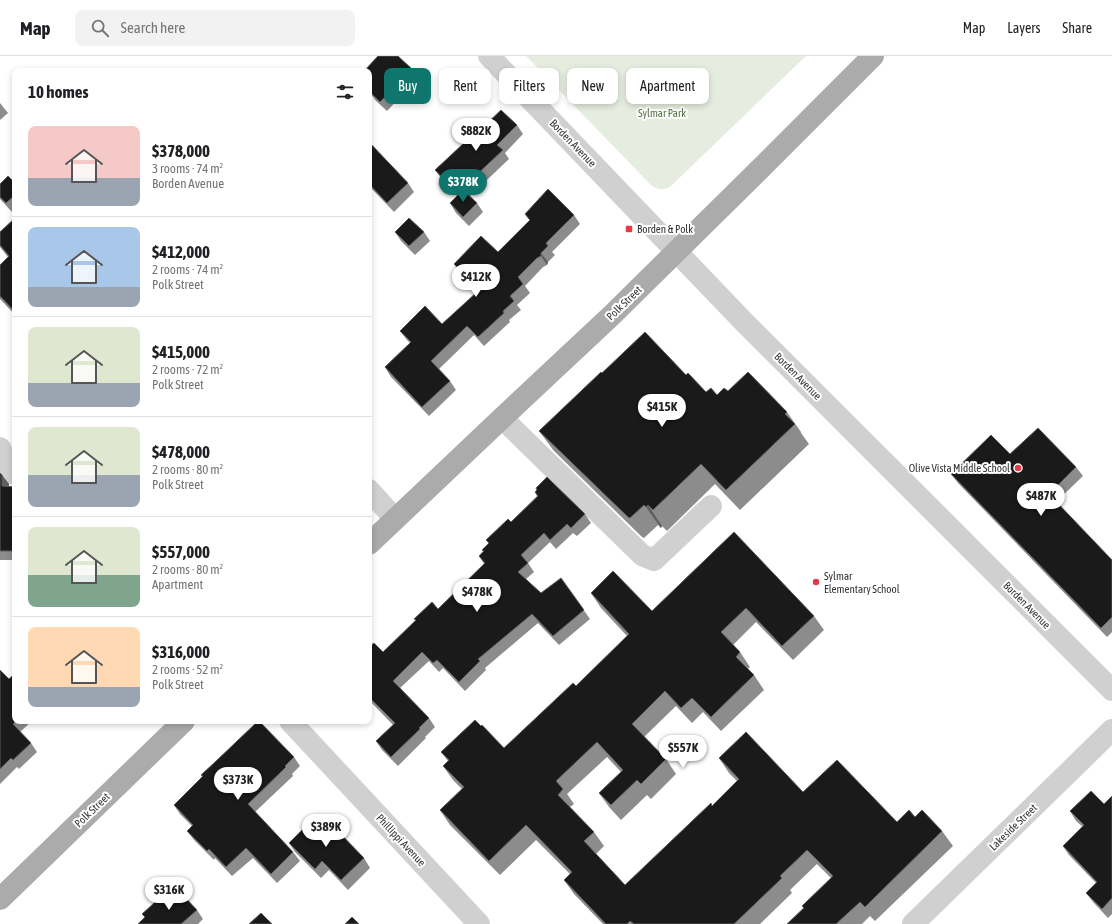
<!DOCTYPE html>
<html lang="en">
<head>
<meta charset="utf-8">
<style>
	:root { --surface:#fff; --page:#f2f2f2; --text:#202124; --muted:#757577; --line:#e0e0e0; --accent:#0f766e }
	body { margin:0; font-family:"Asap Condensed",sans-serif; background:var(--page); color:var(--text); height:100vh; display:flex; flex-direction:column; font-size:15px; white-space:nowrap }
	* { box-sizing:border-box; margin:0 }
	p { font-size:13px; color:var(--muted) }
	.icon { flex:none; width:22px; height:22px; fill:none; stroke:currentColor; stroke-width:2; stroke-linecap:round; stroke-linejoin:round }
	.map { position:relative; flex:1; overflow:hidden }
	.side { position:absolute; left:12px; top:12px; width:360px; height:656px; display:flex; flex-direction:column; background:var(--surface); border-radius:8px; box-shadow:0 2px 6px #0003 }
	.side>* { flex:none }
	.top-card { position:absolute; left:384px; top:12px; width:380px; height:36px; display:flex; gap:8px }
	.price { position:absolute; translate:-50% -34px; padding:0 9px; border-radius:14px; background:#fff; color:#222; font-size:13px; line-height:26px; filter:drop-shadow(0 1px 2px #0008) }
	.price::after { content:''; position:absolute; left:50%; top:24px; width:12px; height:9px; margin-left:-6px; background:inherit; clip-path:polygon(0 0,100% 0,50% 100%) }
	.price.selected { background:var(--accent); color:#fff }
	ul { padding:0; list-style:none }
	li { display:flex; align-items:center; gap:12px; height:100px; padding:0 16px }
	li+li { border-top:1px solid var(--line) }
	li span { display:grid; place-items:center; flex:none; width:112px; height:80px; border-radius:8px; color:#555 }
	li>.icon { margin-inline-start:auto }
	span .icon { width:48px; height:48px; fill:#fffc; stroke-width:1 }
	li b { font-size:17px }
	h2 { display:flex; justify-content:space-between; align-items:center; height:48px; padding:0 16px; font-size:17px }
	.chip { padding:0 14px; border-radius:8px; background:var(--surface); box-shadow:0 2px 6px #0003; font-size:14px; line-height:36px }
	.chip.selected { background:var(--accent); color:#fff }
	header { display:flex; align-items:center; gap:24px; box-sizing:border-box; height:56px; padding:0 20px; background:var(--surface); border-bottom:1px solid var(--line) }
	header strong { font-size:19px }
	nav { display:flex; gap:22px; margin-inline-start:auto; font-size:14px }
	.search { width:280px; height:36px; background:var(--page); display:flex; align-items:center; gap:10px; box-sizing:border-box; padding:0 14px; border-radius:8px; color:var(--muted); font-size:15px }
	.map>svg:first-child { display:block }
	.green { fill:#e6ecdf }
	.lines { fill:none; stroke-linecap:round; stroke-linejoin:round }
	.minor { stroke:#d0d0d0; stroke-width:22 }
	.major { stroke:#ababab; stroke-width:22 }
	.wall { fill:#8c8c8c }
	.shaded-wall { fill:#5f5f5f }
	.building { fill:#1a1a1a; stroke:#5f5f5f }
	.poi-dot { fill:#e63946; stroke:#fff; stroke-width:1.5 }
	.labels { text-anchor:middle; dominant-baseline:central; stroke-width:4; stroke-linejoin:round; paint-order:stroke }
	.park-label { font-size:11px; fill:#56703f; stroke:#fff }
	.street-label { font-size:11px; fill:#333; stroke:#fff }
	.poi-label { font-size:11px; fill:#333; stroke:#fff; text-anchor:start }
</style>
</head>
<body>
<header>
<strong>Map</strong>
<div class="search"><svg class="icon" aria-label="search" viewBox="0 0 24 24"><circle cx="10" cy="10" r="6"/><path d="M15 15l6 6"/></svg>Search here</div>
<nav><a>Map</a><a>Layers</a><a>Share</a></nav>
</header>
<div class="map">
<svg width="1112" height="868" viewBox="0 0 1112 868">
	<rect width="100%" height="100%" fill="#fff"/>
	<path class="green" d="M 526,0 L 806,0 L 671,130 C 664,135 657,134 651,129 Z"/>
	<g class="lines">
		<g class="minor">
			<path d="M 489,0 L 743,265 L 1112,634"/>
			<path d="M 502,362 L 642,499 L 654,504 L 711,450"/>
			<path d="M 0,392 L 9,411 L 15,418"/>
			<path d="M 369,434 L 395,463"/>
			<path d="M 290,665 L 479,868"/>
			<path d="M 913,868 L 1112,674"/>
		</g>
		<g class="major">
			<path d="M 369,488 L 502,362 L 612,259 L 766,107 L 873,0"/>
			<path d="M 0,843 L 184,665"/>
		</g>
	</g>
	<g class="wall">
		<path d="M 412,13 L 418,22 L 387,55 L 375,44 L 369,35 Z"/>
		<path d="M 0,47 L 8,57 L 0,64 Z"/>
		<path d="M 517,69 L 523,78 L 505,97 L 509,103 L 470,140 L 477,147 L 483,156 L 469,170 L 456,157 L 450,147 L 457,140 L 442,123 L 435,114 L 481,73 Z"/>
		<path d="M 369,86 L 408,127 L 414,136 L 394,156 L 371,132 L 369,134 Z"/>
		<path d="M 15,127 L 15,154 L 12,156 L 0,143 L 0,128 Z"/>
		<path d="M 525,158 L 574,159 L 580,168 L 552,196 L 555,199 L 548,206 L 547,209 L 543,211 L 525,230 L 530,237 L 517,249 L 521,254 L 509,264 L 510,266 L 484,290 L 474,279 L 439,313 L 450,325 L 456,334 L 429,360 L 391,321 L 385,311 L 410,287 L 407,284 L 400,275 L 442,268 L 476,237 L 471,229 L 472,229 L 460,218 L 454,208 L 498,196 L 530,165 Z"/>
		<path d="M 15,162 L 15,259 L 0,243 L 0,209 L 8,201 L 0,191 L 0,176 Z"/>
		<path d="M 395,176 L 424,176 L 430,185 L 415,199 L 401,185 Z"/>
		<path d="M 602,317 L 686,319 L 706,336 L 717,339 L 728,335 L 787,356 L 801,376 L 801,377 L 809,388 L 740,454 L 715,428 L 667,475 L 662,470 L 661,472 L 658,469 L 644,482 L 642,481 L 554,395 L 539,375 Z"/>
		<path d="M 1010,398 L 1076,411 L 1083,420 L 1056,446 L 1112,504 L 1112,576 L 1107,581 L 958,427 L 951,418 Z"/>
		<path d="M 0,417 L 9,428 L 9,430 L 15,431 L 15,504 L 0,504 Z"/>
		<path d="M 535,436 L 585,458 L 591,467 L 577,480 L 573,477 L 556,493 L 550,486 L 528,507 L 534,516 L 526,523 L 541,537 L 561,522 L 590,563 L 559,589 L 538,567 L 485,612 L 486,614 L 465,635 L 443,612 L 439,616 L 429,605 L 400,632 L 429,662 L 435,671 L 425,681 L 426,682 L 398,710 L 382,694 L 376,685 L 393,669 L 369,644 L 369,591 L 383,596 L 438,553 L 484,508 L 479,500 L 483,495 L 482,494 L 489,488 L 486,484 L 511,466 L 537,440 Z"/>
		<path d="M 734,476 L 814,560 L 824,574 L 793,604 L 756,566 L 733,589 L 740,596 L 750,611 L 748,613 L 754,619 L 764,634 L 721,675 L 703,656 L 692,667 L 676,650 L 644,681 L 666,703 L 676,718 L 651,743 L 647,739 L 621,764 L 609,751 L 599,737 L 621,716 L 607,701 L 567,738 L 574,748 L 570,751 L 594,776 L 604,790 L 596,798 L 625,829 L 712,750 L 737,725 L 729,717 L 719,702 L 803,736 L 897,766 L 915,761 L 942,775 L 953,790 L 875,865 L 870,860 L 862,868 L 787,868 L 803,852 L 831,822 L 817,808 L 790,834 L 792,837 L 760,868 L 603,868 L 574,838 L 564,824 L 570,818 L 536,784 L 500,819 L 450,769 L 440,754 L 462,733 L 453,724 L 443,710 L 448,705 L 441,696 L 504,692 L 576,630 L 627,580 L 601,552 L 591,537 L 652,555 Z"/>
		<path d="M 0,614 L 15,665 L 32,665 L 20,676 L 31,687 L 37,696 L 19,713 L 17,711 L 0,728 Z"/>
		<path d="M 294,701 L 300,710 L 292,718 L 293,720 L 255,756 L 293,796 L 300,805 L 277,827 L 253,802 L 232,820 L 215,802 L 214,804 L 194,784 L 187,775 L 192,770 L 180,758 L 174,749 L 202,721 L 201,719 L 214,707 Z"/>
		<path d="M 1112,740 L 1112,858 L 1108,862 L 1093,846 L 1086,837 L 1096,827 L 1069,799 L 1063,790 L 1083,771 L 1076,765 L 1070,755 L 1104,748 Z"/>
		<path d="M 333,776 L 364,802 L 370,812 L 348,834 L 329,814 L 321,822 L 295,796 L 289,787 Z"/>
		<path d="M 174,844 L 197,854 L 203,863 L 198,868 L 138,868 L 145,862 L 142,858 Z"/>
	</g>
	<g class="shaded-wall">
		<path d="M 541,197 L 548,206 L 547,209 L 541,200 Z"/>
		<path d="M 2,419 L 9,428 L 8,439 L 2,430 Z"/>
		<path d="M 648,449 L 662,470 L 661,472 L 646,451 Z"/>
	</g>
	<g class="building">
		<path d="M 378,0 L 398,0 L 412,13 L 380,46 L 369,35 L 369,15 L 364,15 Z"/>
		<path d="M 501,54 L 517,69 L 497,89 L 503,94 L 457,137 L 435,114 L 480,72 L 481,73 Z"/>
		<path d="M 369,86 L 408,127 L 387,147 L 369,128 Z"/>
		<path d="M 8,120 L 15,127 L 15,139 L 6,147 L 0,141 L 0,128 Z"/>
		<path d="M 548,133 L 574,159 L 546,187 L 548,190 L 541,197 L 541,200 L 537,202 L 518,221 L 523,228 L 510,240 L 514,245 L 503,255 L 504,257 L 478,281 L 467,270 L 431,305 L 450,325 L 422,351 L 385,311 L 411,286 L 400,275 L 425,250 L 442,268 L 477,236 L 471,229 L 473,227 L 454,208 L 481,180 L 498,196 L 530,164 L 525,158 Z"/>
		<path d="M 463,134 L 477,147 L 463,161 L 450,147 Z"/>
		<path d="M 15,162 L 15,256 L 0,240 L 0,209 L 9,200 L 0,189 L 0,176 Z"/>
		<path d="M 409,162 L 424,176 L 409,190 L 395,176 Z"/>
		<path d="M 645,276 L 686,319 L 688,317 L 706,336 L 711,332 L 717,339 L 724,332 L 728,335 L 748,316 L 787,356 L 785,358 L 795,368 L 726,434 L 701,408 L 653,454 L 648,449 L 646,451 L 644,449 L 630,462 L 628,461 L 539,375 L 601,316 L 602,317 Z"/>
		<path d="M 1038,372 L 1076,411 L 1049,438 L 1112,504 L 1112,561 L 1101,572 L 951,418 L 991,379 L 1010,398 Z"/>
		<path d="M 0,417 L 2,419 L 2,430 L 15,431 L 15,495 L 0,495 Z"/>
		<path d="M 547,421 L 585,458 L 571,472 L 567,468 L 550,484 L 544,477 L 521,499 L 528,507 L 518,516 L 541,537 L 561,522 L 584,554 L 553,580 L 532,558 L 478,603 L 480,605 L 459,626 L 437,604 L 433,607 L 422,596 L 393,625 L 429,662 L 419,672 L 420,673 L 391,701 L 376,685 L 395,667 L 369,641 L 369,591 L 374,587 L 383,596 L 416,564 L 414,563 L 432,546 L 438,553 L 485,507 L 479,500 L 484,495 L 482,494 L 489,487 L 486,484 L 508,463 L 511,466 L 538,440 L 535,436 L 537,434 L 536,432 Z"/>
		<path d="M 734,476 L 814,560 L 782,590 L 746,552 L 721,576 L 740,596 L 736,601 L 754,619 L 711,661 L 692,642 L 681,652 L 665,635 L 632,668 L 666,703 L 641,728 L 637,724 L 611,749 L 599,737 L 623,714 L 597,686 L 556,725 L 563,733 L 558,739 L 594,776 L 584,785 L 625,829 L 711,747 L 712,750 L 739,723 L 719,702 L 746,676 L 803,736 L 837,704 L 897,766 L 909,754 L 915,761 L 922,754 L 942,775 L 865,851 L 860,846 L 836,868 L 787,868 L 804,852 L 802,850 L 833,820 L 807,794 L 780,820 L 782,822 L 734,868 L 634,868 L 630,865 L 627,868 L 606,868 L 564,824 L 572,816 L 526,769 L 489,805 L 440,754 L 464,731 L 443,710 L 449,704 L 441,696 L 475,664 L 481,670 L 482,669 L 504,692 L 573,627 L 576,630 L 629,578 L 591,537 L 613,515 L 652,555 Z"/>
		<path d="M 0,614 L 9,623 L 12,620 L 15,623 L 15,665 L 16,665 L 13,668 L 31,687 L 13,704 L 11,702 L 0,713 Z"/>
		<path d="M 258,665 L 259,665 L 294,701 L 285,710 L 286,711 L 248,748 L 293,796 L 271,818 L 246,792 L 226,811 L 209,793 L 207,795 L 187,775 L 193,769 L 174,749 L 203,720 L 201,719 L 214,707 Z"/>
		<path d="M 1091,735 L 1104,748 L 1112,740 L 1112,842 L 1102,853 L 1086,837 L 1097,826 L 1063,790 L 1084,769 L 1070,755 Z"/>
		<path d="M 317,759 L 333,776 L 336,773 L 364,802 L 341,824 L 322,805 L 315,813 L 289,787 Z"/>
		<path d="M 166,836 L 174,844 L 181,837 L 197,854 L 181,868 L 138,868 L 145,861 L 142,858 Z"/>
		<path d="M 261,857 L 272,868 L 249,868 Z"/>
		<path d="M 352,861 L 359,868 L 345,868 Z"/>
	</g>
	<g class="poi-dot">
		<rect x="625" y="169" width="8" height="8" rx="2"/>
		<circle cx="1018" cy="412" r="4"/>
		<circle cx="816" cy="526" r="4"/>
	</g>
	<g class="labels">
		<g class="park-label">
			<text x="662" y="57">Sylmar Park</text>
		</g>
		<g class="street-label">
			<text transform="translate(573 87) rotate(46)">Borden Avenue</text>
			<text transform="translate(624 247) rotate(-44)">Polk Street</text>
			<text transform="translate(798 320) rotate(45)">Borden Avenue</text>
			<text transform="translate(1027 549) rotate(45)">Borden Avenue</text>
			<text transform="translate(92 754) rotate(-44)">Polk Street</text>
			<text transform="translate(1013 771) rotate(-44)">Lakeside Street</text>
			<text transform="translate(401 784) rotate(47)">Phillippi Avenue</text>
		</g>
		<g class="poi-label">
			<text x="637" y="173">Borden &amp; Polk</text>
			<text x="1010" y="412" text-anchor="end">Olive Vista Middle School</text>
			<text x="824" y="520">Sylmar<tspan x="824" dy="13">Elementary School</tspan></text>
		</g>
	</g>
</svg>
<b class="price" style="left:476px;top:96px">$882K</b>
<b class="price selected" style="left:463px;top:147px">$378K</b>
<b class="price" style="left:476px;top:242px">$412K</b>
<b class="price" style="left:662px;top:372px">$415K</b>
<b class="price" style="left:1041px;top:461px">$487K</b>
<b class="price" style="left:477px;top:557px">$478K</b>
<b class="price" style="left:683px;top:713px">$557K</b>
<b class="price" style="left:238px;top:745px">$373K</b>
<b class="price" style="left:326px;top:792px">$389K</b>
<b class="price" style="left:169px;top:855px">$316K</b>
<div class="top-card">
<a class="chip selected">Buy</a>
<a class="chip">Rent</a>
<a class="chip">Filters</a>
<a class="chip">New</a>
<a class="chip">Apartment</a>
</div>
<section class="side">
<h2>10 homes<svg class="icon" aria-label="filters" viewBox="0 0 24 24"><path d="M4 7h16M4 17h16"/><circle cx="9" cy="7" r="2"/><circle cx="15" cy="17" r="2"/></svg></h2>
<ul>
<li><span style="background:linear-gradient(#f6c9c9 65%,#9aa5b1 0)"><svg class="icon" aria-label="home" viewBox="0 0 24 24"><path d="M3 11l9-7 9 7M6 9v11h12V9"/></svg></span><div><b>$378,000</b><p>3 rooms · 74 m²</p><p>Borden Avenue</p></div></li>
<li><span style="background:linear-gradient(#a9c7e8 75%,#9aa5b1 0)"><svg class="icon" aria-label="home" viewBox="0 0 24 24"><path d="M3 11l9-7 9 7M6 9v11h12V9"/></svg></span><div><b>$412,000</b><p>2 rooms · 74 m²</p><p>Polk Street</p></div></li>
<li><span style="background:linear-gradient(#dfe7d0 70%,#9aa5b1 0)"><svg class="icon" aria-label="home" viewBox="0 0 24 24"><path d="M3 11l9-7 9 7M6 9v11h12V9"/></svg></span><div><b>$415,000</b><p>2 rooms · 72 m²</p><p>Polk Street</p></div></li>
<li><span style="background:linear-gradient(#dfe7d0 60%,#9aa5b1 0)"><svg class="icon" aria-label="home" viewBox="0 0 24 24"><path d="M3 11l9-7 9 7M6 9v11h12V9"/></svg></span><div><b>$478,000</b><p>2 rooms · 80 m²</p><p>Polk Street</p></div></li>
<li><span style="background:linear-gradient(#dfe7d0 60%,#7fa58c 0)"><svg class="icon" aria-label="home" viewBox="0 0 24 24"><path d="M3 11l9-7 9 7M6 9v11h12V9"/></svg></span><div><b>$557,000</b><p>2 rooms · 80 m²</p><p>Apartment</p></div></li>
<li><span style="background:linear-gradient(#ffd9b3 75%,#9aa5b1 0)"><svg class="icon" aria-label="home" viewBox="0 0 24 24"><path d="M3 11l9-7 9 7M6 9v11h12V9"/></svg></span><div><b>$316,000</b><p>2 rooms · 52 m²</p><p>Polk Street</p></div></li>
</ul>
</section>
</div>
</body>
</html>
